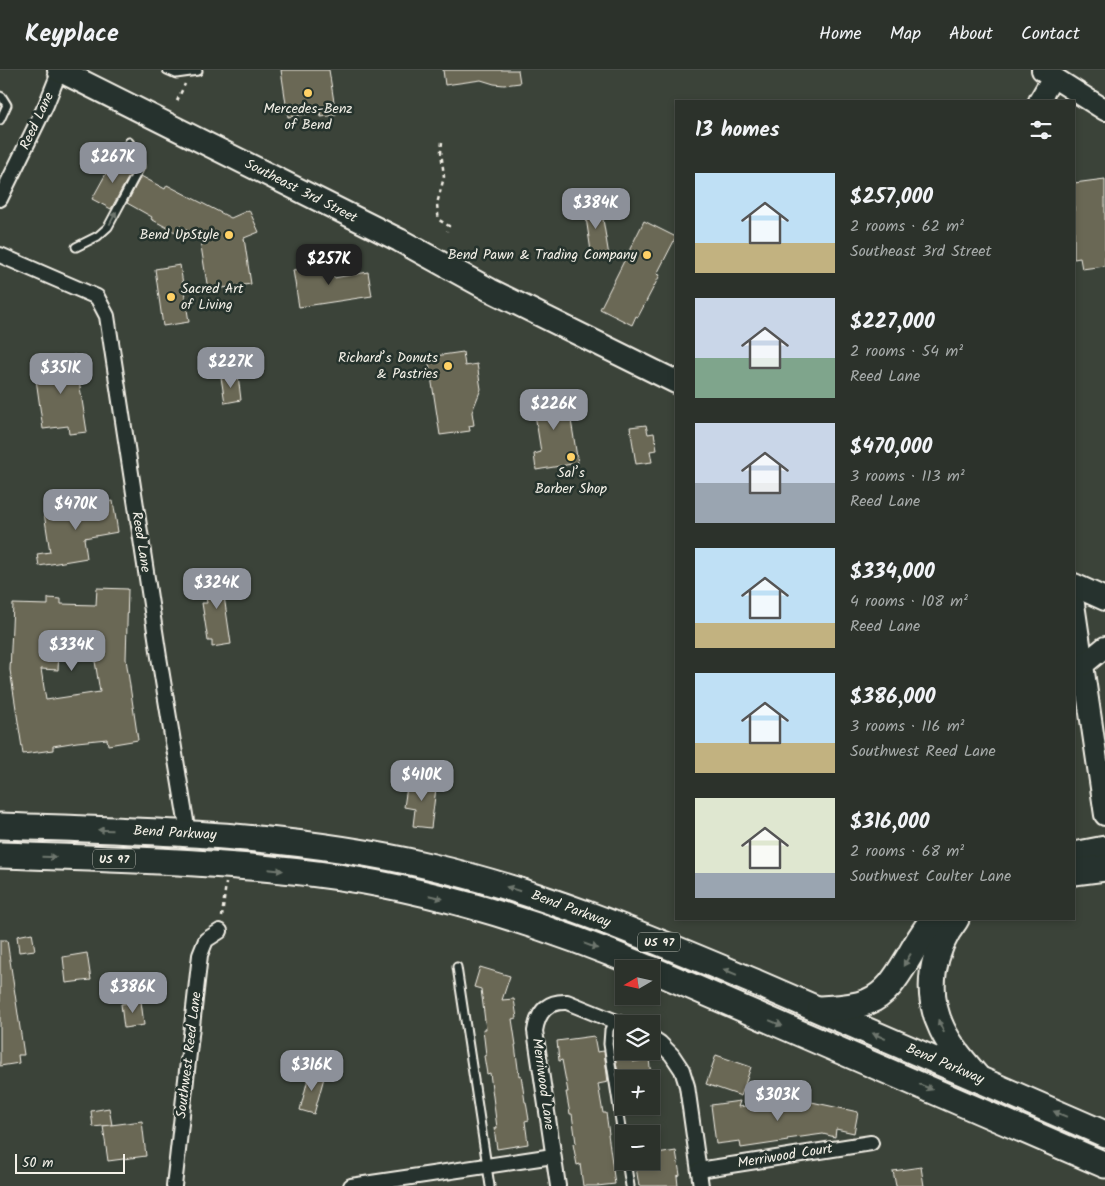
<!DOCTYPE html>
<html lang="en">
<head>
<meta charset="utf-8">
<style>
	:root { --surface:#2c322b; --page:#343a33; --text:#f1f3f6; --muted:#a6aaa9; --line:#484d47; --accent:#8c9099 }
	body { margin:0; font-family:Kalam,sans-serif; background:var(--page); color:var(--text); height:100vh; display:flex; flex-direction:column; font-size:19px; white-space:nowrap }
	* { box-sizing:border-box; margin:0 }
	p { font-size:16px; color:var(--muted) }
	.icon { flex:none; width:28px; height:28px; fill:none; stroke:currentColor; stroke-width:2; stroke-linecap:round; stroke-linejoin:round }
	.map { position:relative; flex:1; overflow:hidden }
	.drawer { position:absolute; left:675px; top:30px; width:400px; height:820px; display:flex; flex-direction:column; background:var(--surface); border-radius:0px; box-shadow:0 2px 8px #0003,0 0 0 1px var(--line) }
	.drawer>* { flex:none }
	.needle { width:32px; rotate:261deg }
	.buttons { position:absolute; left:615px; top:890px; display:grid; gap:10px }
	.buttons a { display:grid; place-items:center; width:45px; height:45px; border-radius:0px; background:var(--surface); box-shadow:0 2px 8px #0003,0 0 0 1px var(--line); font-size:25px }
	.scale { position:absolute; left:15px; bottom:12px; width:110px; box-sizing:border-box; padding-left:5px; border:2px solid #f4f1e8; border-top:0; font-size:14px; line-height:18px; white-space:nowrap; color:#f4f1e8; -webkit-text-stroke:4px #26332d; paint-order:stroke }
	.price { position:absolute; translate:-50% -42px; padding:0 11px; border-radius:10px; background:var(--accent); color:#fff; font-size:16px; line-height:32px; filter:drop-shadow(0 1px 2px #0008) }
	.price::after { content:''; position:absolute; left:50%; top:30px; width:15px; height:11px; margin-left:-8px; background:inherit; clip-path:polygon(0 0,100% 0,50% 100%) }
	.price.current { background:#222; color:#fff }
	ul { padding:0; list-style:none }
	li { display:flex; align-items:center; gap:15px; height:125px; padding:0 20px }
	li span { display:grid; place-items:center; flex:none; width:140px; height:100px; border-radius:0px; color:#555 }
	li>.icon { margin-inline-start:auto }
	span .icon { width:60px; height:60px; fill:#fffc; stroke-width:1 }
	li b { font-size:21px }
	h2 { display:flex; justify-content:space-between; align-items:center; height:60px; padding:0 20px; font-size:21px }
	header { display:flex; align-items:center; gap:30px; box-sizing:border-box; height:70px; padding:0 25px; background:var(--surface); border-bottom:1px solid var(--line) }
	header strong { font-size:24px }
	nav { display:flex; gap:28px; margin-inline-start:auto; font-size:18px }
	.map>svg:first-child { display:block }
	.building { fill:#6b6754; stroke:#f4f1e8; fill-rule:evenodd }
	.lines { fill:none; stroke-linecap:round; stroke-linejoin:round }
	.lane-casing { stroke:#f4f1e8; stroke-width:11 }
	.street-casing { stroke:#f4f1e8; stroke-width:18 }
	.secondary-casing { stroke:#f4f1e8; stroke-width:24 }
	.primary-casing { stroke:#f4f1e8; stroke-width:26 }
	.highway-casing { stroke:#f4f1e8; stroke-width:29 }
	.path { stroke:#f4f1e8; stroke-width:2.5; stroke-dasharray:4 4; stroke-linecap:butt }
	.lane { stroke:#26332d; stroke-width:7 }
	.street { stroke:#26332d; stroke-width:14 }
	.secondary { stroke:#26332d; stroke-width:20 }
	.primary { stroke:#26332d; stroke-width:22 }
	.highway { stroke:#26332d; stroke-width:25 }
	.oneway { fill:#6e766e }
	.poi-dot { fill:#ffd166; stroke:#26332d; stroke-width:2 }
	.labels { text-anchor:middle; dominant-baseline:central; stroke-width:5; stroke-linejoin:round; paint-order:stroke }
	.shield { fill:#26332d; stroke:#b6b8b0; stroke-width:1 }
	.shield-label { font-size:12px; font-weight:bold; fill:#f4f1e8 }
	.poi-label { font-size:14px; fill:#f4f1e8; stroke:#26332d; text-anchor:end }
	.street-label { font-size:14px; fill:#f4f1e8; stroke:#26332d }
</style>
</head>
<body>
<header>
<strong>Keyplace</strong>
<nav><a>Home</a><a>Map</a><a>About</a><a>Contact</a></nav>
</header>
<div class="map">
<svg width="1105" height="1116" viewBox="0 0 1105 1116">
	<rect width="100%" height="100%" fill="#3b4339"/>
	<filter id="ink" filterUnits="userSpaceOnUse"><feTurbulence type="fractalNoise" baseFrequency=".02" numOctaves="2"/><feDisplacementMap in="SourceGraphic" scale="10" xChannelSelector="R" yChannelSelector="G"/><feConvolveMatrix kernelMatrix="1 2 1 2 8 2 1 2 1" color-interpolation-filters="sRGB"/></filter>
	<g filter="url(#ink)">
		<g class="building">
			<path d="M 281,0 L 329,0 L 336,45 L 321,47 L 320,42 L 288,47 Z"/>
			<path d="M 443,0 L 518,0 L 520,13 L 504,15 L 494,14 L 481,10 L 445,15 Z"/>
			<path d="M 114,89 L 133,99 L 111,139 L 92,129 Z"/>
			<path d="M 141,106 L 165,119 L 167,115 L 231,148 L 249,140 L 259,162 L 244,168 L 251,214 L 208,220 L 201,176 L 205,170 L 179,156 L 175,162 L 151,149 L 152,147 L 127,133 Z"/>
			<path d="M 1105,109 L 1105,196 L 1082,199 L 1080,188 L 1074,189 L 1074,113 Z"/>
			<path d="M 600,131 L 609,186 L 592,188 L 584,134 Z"/>
			<path d="M 644,151 L 676,167 L 657,204 L 660,205 L 638,247 L 636,246 L 632,255 L 600,239 Z"/>
			<path d="M 331,194 L 334,208 L 368,202 L 372,226 L 299,237 L 293,200 Z"/>
			<path d="M 180,195 L 189,252 L 163,256 L 155,199 Z"/>
			<path d="M 463,282 L 465,296 L 477,294 L 481,319 L 472,342 L 474,355 L 469,356 L 470,361 L 440,365 L 428,287 Z"/>
			<path d="M 75,285 L 87,362 L 69,364 L 68,356 L 43,359 L 34,295 L 58,291 L 58,288 Z"/>
			<path d="M 238,305 L 241,330 L 225,333 L 221,307 Z"/>
			<path d="M 566,320 L 578,393 L 536,400 L 534,384 L 541,382 L 532,325 Z"/>
			<path d="M 646,355 L 648,364 L 654,363 L 657,380 L 650,381 L 652,392 L 636,394 L 630,357 Z"/>
			<path d="M 113,431 L 118,462 L 84,468 L 87,488 L 39,496 L 37,484 L 50,482 L 44,443 Z"/>
			<path d="M 231,506 L 234,525 L 224,526 L 231,574 L 212,577 L 212,571 L 208,571 L 202,533 L 207,533 L 203,510 Z"/>
			<path d="M 97,518 L 128,519 L 126,589 L 138,670 L 108,675 L 107,669 L 77,672 L 53,676 L 53,680 L 23,684 L 10,600 L 13,534 L 48,535 L 48,528 L 61,529 L 61,534 L 96,535 ZM 59,582 L 95,583 L 95,591 L 100,622 L 46,630 L 41,599 L 58,600 Z"/>
			<path d="M 418,707 L 437,710 L 431,758 L 413,756 L 415,739 L 404,737 L 407,717 L 416,718 Z"/>
			<path d="M 32,863 L 35,880 L 19,882 L 17,866 Z"/>
			<path d="M 0,870 L 7,870 L 24,985 L 18,985 L 19,993 L 0,996 Z"/>
			<path d="M 87,883 L 91,910 L 66,913 L 63,887 Z"/>
			<path d="M 480,897 L 510,906 L 502,930 L 514,929 L 517,948 L 512,949 L 516,975 L 515,975 L 519,1006 L 521,1005 L 525,1032 L 526,1032 L 529,1050 L 525,1051 L 528,1074 L 497,1079 L 494,1058 L 497,1058 L 490,1003 L 487,1004 L 484,986 L 486,985 L 483,959 L 486,959 L 481,919 L 474,917 Z"/>
			<path d="M 141,931 L 144,955 L 124,958 L 121,934 Z"/>
			<path d="M 594,966 L 597,982 L 604,981 L 608,1012 L 598,1014 L 603,1043 L 606,1043 L 609,1064 L 608,1064 L 615,1114 L 597,1116 L 583,1116 L 580,1094 L 577,1095 L 573,1074 L 576,1073 L 572,1044 L 570,1044 L 566,1022 L 568,1022 L 562,990 L 559,991 L 557,971 Z"/>
			<path d="M 624,978 L 624,981 L 632,981 L 633,992 L 649,989 L 651,1006 L 619,1010 L 614,979 Z"/>
			<path d="M 716,985 L 751,997 L 741,1026 L 706,1014 Z"/>
			<path d="M 310,1001 L 325,1004 L 314,1044 L 300,1040 Z"/>
			<path d="M 806,1026 L 807,1031 L 858,1042 L 854,1063 L 836,1059 L 835,1067 L 823,1064 L 787,1069 L 788,1071 L 741,1078 L 740,1071 L 716,1074 L 711,1035 L 740,1031 L 738,1037 L 785,1031 L 785,1029 Z"/>
			<path d="M 109,1038 L 112,1055 L 93,1057 L 91,1041 Z"/>
			<path d="M 142,1051 L 146,1086 L 108,1091 L 103,1056 Z"/>
			<path d="M 676,1081 L 680,1105 L 677,1106 L 678,1116 L 639,1116 L 635,1091 L 651,1091 L 651,1085 Z"/>
			<path d="M 921,1097 L 924,1116 L 896,1116 L 893,1101 Z"/>
		</g>
		<g class="lines">
			<defs>
				<g id="lane">
					<path d="M 167,0 L 176,4 L 198,1"/>
					<path d="M 0,26 L 2,27 L 7,35 L 0,50"/>
					<path d="M 76,177 L 98,166 L 108,157 L 140,97 L 138,84 L 129,72"/>
					<path d="M 457,897 L 490,1116"/>
					<path d="M 613,951 L 609,960 L 608,974 L 624,1077"/>
					<path d="M 626,1091 L 630,1116"/>
				</g>
				<g id="street">
					<path d="M 0,129 L 46,35 L 60,0"/>
					<path d="M 0,185 L 97,227 L 107,246 L 159,587 L 188,763"/>
					<path d="M 651,967 L 660,973 L 672,985 L 682,1000 L 687,1016 L 701,1116"/>
					<path d="M 699,1100 L 871,1073"/>
					<path d="M 174,1116 L 200,885 L 206,870 L 220,861"/>
					<path d="M 351,1116 L 553,1086"/>
					<path d="M 558,1116 L 535,961 C 538,942 547,931 567,932 L 624,955"/>
				</g>
				<g id="secondary">
					<path d="M 1042,0 L 1105,40"/>
					<path d="M 1039,31 L 1053,7"/>
					<path d="M 1074,534 L 1105,745"/>
					<path d="M 1083,595 L 1105,577"/>
				</g>
				<g id="primary">
					<path d="M 59,0 L 399,170 L 490,220 L 676,312"/>
					<path d="M 1074,515 L 1105,529"/>
				</g>
				<g id="highway">
					<path d="M 0,756 C 143,761 288,763 429,796 C 543,822 650,868 757,913 C 874,963 989,1014 1105,1064"/>
					<path d="M 0,785 C 113,789 227,791 339,807 C 446,823 550,857 650,899"/>
					<path d="M 1074,785 L 1105,779"/>
					<path d="M 1074,802 L 1105,798"/>
					<path d="M 956,849 C 932,880 924,922 942,959 C 950,976 963,991 976,1006"/>
					<path d="M 651,899 L 1105,1095"/>
					<path d="M 821,939 C 836,938 852,938 867,932 C 888,924 899,903 910,885 C 917,872 925,860 933,849"/>
				</g>
			</defs>
			<use href="#lane" class="lane-casing"/>
			<use href="#street" class="street-casing"/>
			<use href="#secondary" class="secondary-casing"/>
			<use href="#primary" class="primary-casing"/>
			<use href="#highway" class="highway-casing"/>
			<g class="path">
				<path d="M 177,31 L 185,14"/>
				<path d="M 442,72 L 441,81 L 444,107 L 437,134 L 438,144 L 439,150 L 449,156 L 447,161"/>
				<path d="M 222,847 L 226,813"/>
			</g>
			<use href="#lane" class="lane"/>
			<use href="#street" class="street"/>
			<use href="#secondary" class="secondary"/>
			<use href="#primary" class="primary"/>
			<use href="#highway" class="highway"/>
		</g>
		<defs><path id="oneway-solid" d="M-6-.8H1V-3.2L6.5 0L1 3.2V.8H-6Z" transform="scale(1.25)"/></defs>
		<g class="oneway">
			<use href="#oneway-solid" transform="translate(113 148) rotate(-62)"/>
			<use href="#oneway-solid" transform="translate(105 760) rotate(-178)"/>
			<use href="#oneway-solid" transform="translate(49 787) rotate(2)"/>
			<use href="#oneway-solid" transform="translate(276 800) rotate(6)"/>
			<use href="#oneway-solid" transform="translate(513 819) rotate(-162)"/>
			<use href="#oneway-solid" transform="translate(436 827) rotate(14)"/>
			<use href="#oneway-solid" transform="translate(591 876) rotate(21)"/>
			<use href="#oneway-solid" transform="translate(907 890) rotate(121)"/>
			<use href="#oneway-solid" transform="translate(730 902) rotate(-157)"/>
			<use href="#oneway-solid" transform="translate(776 953) rotate(23)"/>
			<use href="#oneway-solid" transform="translate(941 956) rotate(-114)"/>
			<use href="#oneway-solid" transform="translate(879 966) rotate(-156)"/>
			<use href="#oneway-solid" transform="translate(926 1017) rotate(23)"/>
			<use href="#oneway-solid" transform="translate(1060 1044) rotate(-157)"/>
		</g>
	</g>
	<g class="poi-dot">
		<circle cx="308" cy="23" r="5"/>
		<circle cx="229" cy="165" r="5"/>
		<circle cx="647" cy="185" r="5"/>
		<circle cx="171" cy="227" r="5"/>
		<circle cx="448" cy="296" r="5"/>
		<circle cx="571" cy="387" r="5"/>
	</g>
	<g class="labels">
		<g class="shield">
			<rect x="93" y="779.5" width="42" height="19" rx="4"/>
			<rect x="638" y="862.5" width="42" height="19" rx="4"/>
		</g>
		<g class="shield-label">
			<text x="114" y="789">US 97</text>
			<text x="659" y="872">US 97</text>
		</g>
		<g class="poi-label">
			<text x="308" y="39" text-anchor="middle">Mercedes-Benz<tspan x="308" dy="16">of Bend</tspan></text>
			<text x="219" y="165">Bend UpStyle</text>
			<text x="637" y="185">Bend Pawn &amp; Trading Company</text>
			<text x="181" y="219" text-anchor="start">Sacred Art<tspan x="181" dy="16">of Living</tspan></text>
			<text x="438" y="288">Richard’s Donuts<tspan x="438" dy="16">&amp; Pastries</tspan></text>
			<text x="571" y="403" text-anchor="middle">Sal’s<tspan x="571" dy="16">Barber Shop</tspan></text>
		</g>
		<g class="street-label">
			<text transform="translate(37 51) rotate(-65)">Reed Lane</text>
			<text transform="translate(301 121) rotate(27)">Southeast 3rd Street</text>
			<text transform="translate(141 472) rotate(81)">Reed Lane</text>
			<text transform="translate(175 763) rotate(3)">Bend Parkway</text>
			<text transform="translate(571 839) rotate(20)">Bend Parkway</text>
			<text transform="translate(189 985) rotate(-83)">Southwest Reed Lane</text>
			<text transform="translate(945 994) rotate(23)">Bend Parkway</text>
			<text transform="translate(543 1014) rotate(82)">Merriwood Lane</text>
			<text transform="translate(785 1086) rotate(-9)">Merriwood Court</text>
		</g>
	</g>
</svg>
<div class="buttons">
<a><svg class="needle" viewBox="-14 -14 28 28"><path d="M0-13l5 13h-10z" fill="#e53935"/><path d="M0 13l5-13h-10z" fill="#a6aaa9"/></svg></a>
<a><svg class="icon" aria-label="layers" viewBox="0 0 24 24"><path d="M12 4l9 5-9 5-9-5zM3 14l9 5 9-5"/></svg></a>
<a>+</a>
<a>−</a>
</div>
<div class="scale">50 m</div>
<b class="price" style="left:113px;top:114px">$267K</b>
<b class="price" style="left:596px;top:160px">$384K</b>
<b class="price current" style="left:329px;top:216px">$257K</b>
<b class="price" style="left:231px;top:319px">$227K</b>
<b class="price" style="left:61px;top:325px">$351K</b>
<b class="price" style="left:554px;top:361px">$226K</b>
<b class="price" style="left:76px;top:461px">$470K</b>
<b class="price" style="left:217px;top:540px">$324K</b>
<b class="price" style="left:72px;top:602px">$334K</b>
<b class="price" style="left:422px;top:732px">$410K</b>
<b class="price" style="left:133px;top:944px">$386K</b>
<b class="price" style="left:312px;top:1022px">$316K</b>
<b class="price" style="left:778px;top:1052px">$303K</b>
<section class="drawer">
<h2>13 homes<svg class="icon" aria-label="filters" viewBox="0 0 24 24"><path d="M4 7h16M4 17h16"/><circle cx="9" cy="7" r="2"/><circle cx="15" cy="17" r="2"/></svg></h2>
<ul>
<li><span style="background:linear-gradient(#bfe0f5 70%,#c2b280 0)"><svg class="icon" aria-label="home" viewBox="0 0 24 24"><path d="M3 11l9-7 9 7M6 9v11h12V9"/></svg></span><div><b>$257,000</b><p>2 rooms · 62 m²</p><p>Southeast 3rd Street</p></div></li>
<li><span style="background:linear-gradient(#c9d6e8 60%,#7fa58c 0)"><svg class="icon" aria-label="home" viewBox="0 0 24 24"><path d="M3 11l9-7 9 7M6 9v11h12V9"/></svg></span><div><b>$227,000</b><p>2 rooms · 54 m²</p><p>Reed Lane</p></div></li>
<li><span style="background:linear-gradient(#c9d6e8 60%,#9aa5b1 0)"><svg class="icon" aria-label="home" viewBox="0 0 24 24"><path d="M3 11l9-7 9 7M6 9v11h12V9"/></svg></span><div><b>$470,000</b><p>3 rooms · 113 m²</p><p>Reed Lane</p></div></li>
<li><span style="background:linear-gradient(#bfe0f5 75%,#c2b280 0)"><svg class="icon" aria-label="home" viewBox="0 0 24 24"><path d="M3 11l9-7 9 7M6 9v11h12V9"/></svg></span><div><b>$334,000</b><p>4 rooms · 108 m²</p><p>Reed Lane</p></div></li>
<li><span style="background:linear-gradient(#bfe0f5 70%,#c2b280 0)"><svg class="icon" aria-label="home" viewBox="0 0 24 24"><path d="M3 11l9-7 9 7M6 9v11h12V9"/></svg></span><div><b>$386,000</b><p>3 rooms · 116 m²</p><p>Southwest Reed Lane</p></div></li>
<li><span style="background:linear-gradient(#dfe7d0 75%,#9aa5b1 0)"><svg class="icon" aria-label="home" viewBox="0 0 24 24"><path d="M3 11l9-7 9 7M6 9v11h12V9"/></svg></span><div><b>$316,000</b><p>2 rooms · 68 m²</p><p>Southwest Coulter Lane</p></div></li>
</ul>
</section>
</div>
</body>
</html>
